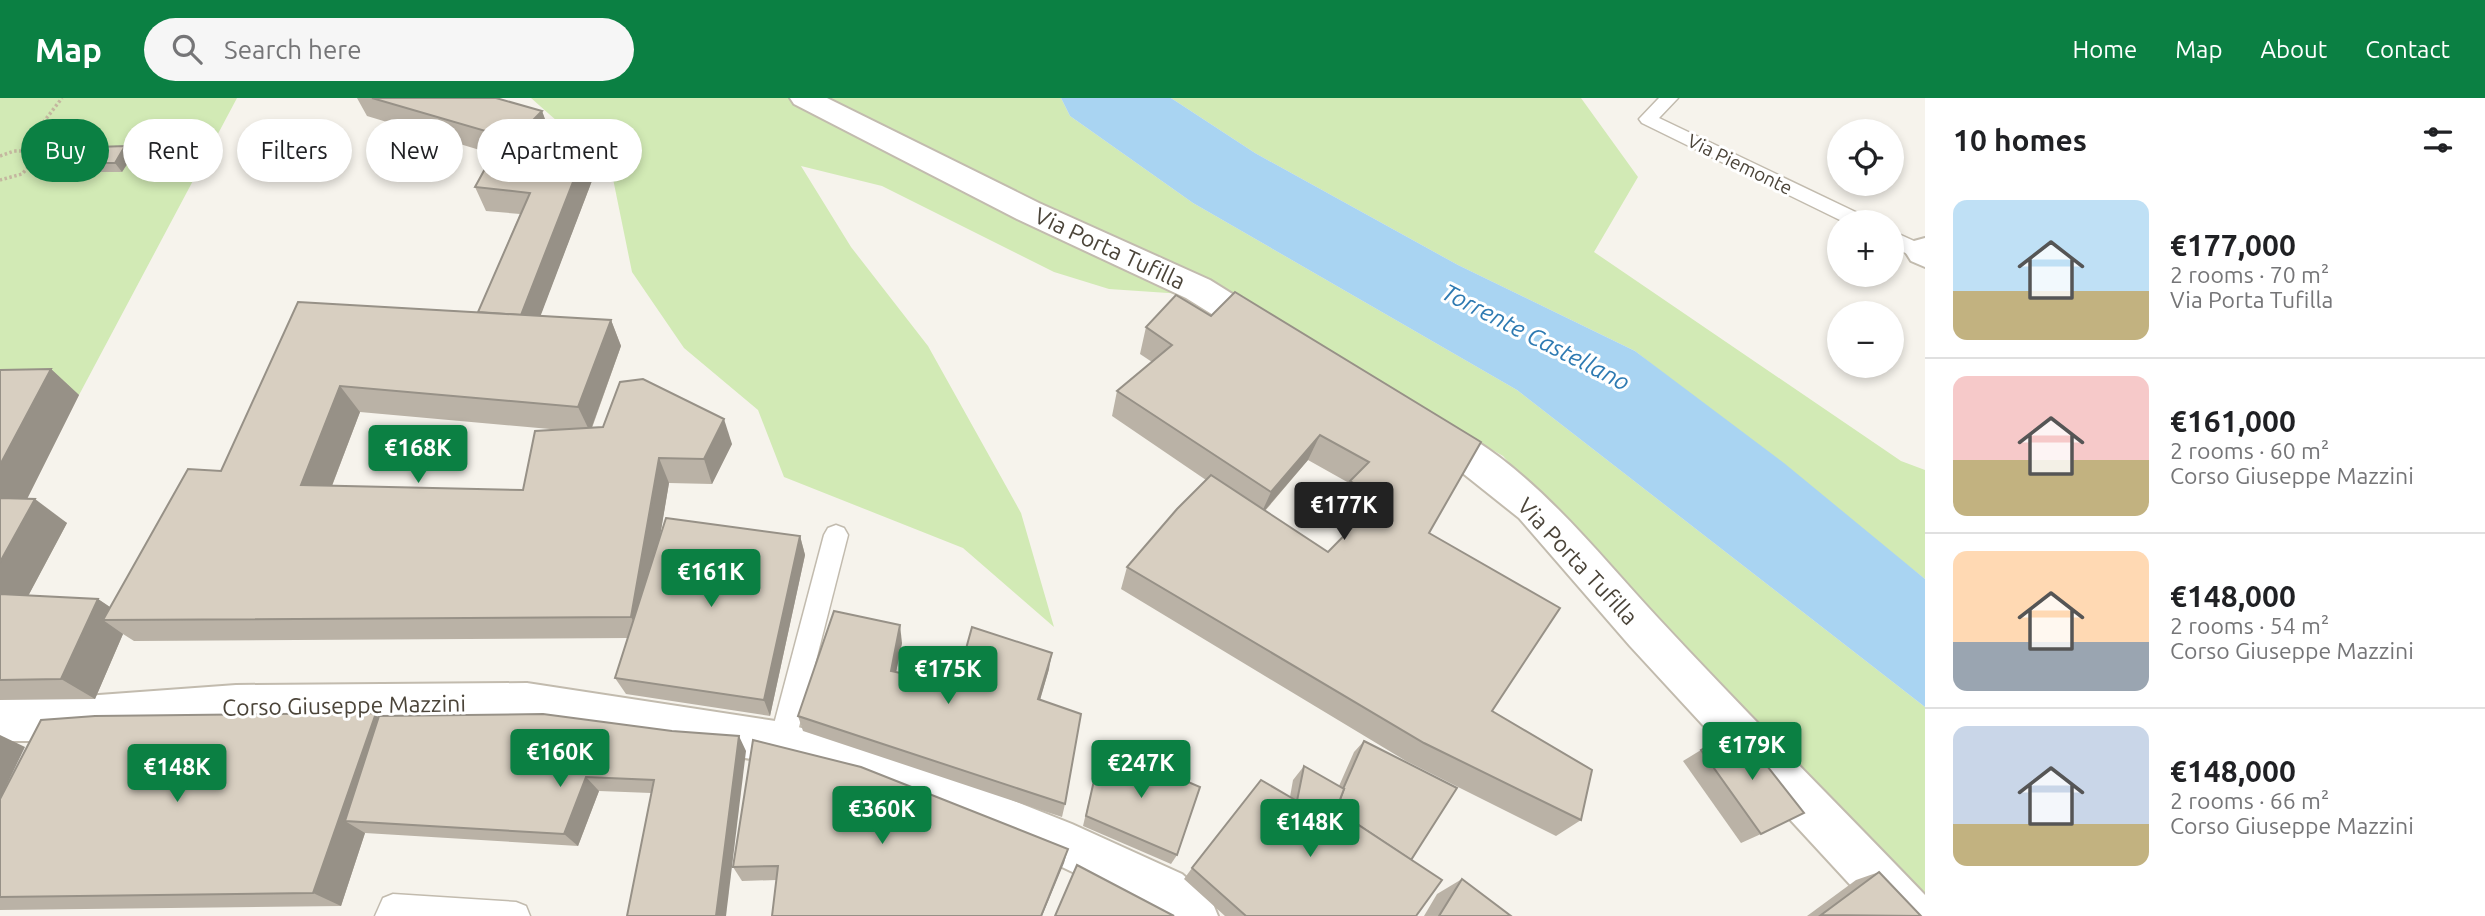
<!DOCTYPE html>
<html lang="en">
<head>
<meta charset="utf-8">
<style>
	:root { --surface:#fff; --page:#f6f6f6; --text:#202124; --muted:#757577; --line:#e0e0e0; --accent:#0b8043 }
	body { margin:0; font-family:Ubuntu,sans-serif; background:var(--page); color:var(--text); height:100vh; display:flex; flex-direction:column; font-size:26px; white-space:nowrap }
	* { box-sizing:border-box; margin:0 }
	p { font-size:23px; color:var(--muted) }
	.icon { flex:none; width:38px; height:38px; fill:none; stroke:currentColor; stroke-width:2; stroke-linecap:round; stroke-linejoin:round }
	.map { position:relative; flex:1; overflow:hidden }
	.side { display:flex; flex-direction:column; background:var(--surface); width:560px }
	.side>* { flex:none }
	.hud { position:absolute; left:21px; top:21px; width:665px; height:63px; display:flex; gap:14px }
	.buttons { position:absolute; left:1827px; top:21px; display:grid; gap:14px }
	.buttons a { display:grid; place-items:center; width:77px; height:77px; border-radius:50%; background:var(--surface); box-shadow:0 4px 10px #0003; font-size:35px }
	.price { position:absolute; translate:-50% -60px; padding:0 16px; border-radius:7px; background:var(--accent); color:#fff; font-size:23px; line-height:46px; filter:drop-shadow(0 2px 4px #0008) }
	.price::after { content:''; position:absolute; left:50%; top:42px; width:21px; height:16px; margin-left:-10px; background:inherit; clip-path:polygon(0 0,100% 0,50% 100%) }
	.price.selected { background:#222; color:#fff }
	ul { padding:0; list-style:none }
	li { display:flex; align-items:center; gap:21px; height:175px; padding:0 28px }
	li+li { border-top:2px solid var(--line) }
	li span { display:grid; place-items:center; flex:none; width:196px; height:140px; border-radius:14px; color:#555 }
	li>.icon { margin-inline-start:auto }
	span .icon { width:84px; height:84px; fill:#fffc; stroke-width:1 }
	li b { font-size:30px }
	h2 { display:flex; justify-content:space-between; align-items:center; height:84px; padding:0 28px; font-size:30px }
	.tag { padding:0 24px; border-radius:32px; background:var(--surface); box-shadow:0 4px 10px #0003; font-size:24px; line-height:63px }
	.tag.selected { background:var(--accent); color:#fff }
	header { display:flex; align-items:center; gap:42px; box-sizing:border-box; height:98px; padding:0 35px; background:var(--accent); color:#fff }
	header strong { font-size:33px }
	nav { display:flex; gap:38px; margin-inline-start:auto; font-size:24px }
	.search { width:490px; height:63px; background:var(--page); display:flex; align-items:center; gap:18px; box-sizing:border-box; padding:0 24px; border-radius:38px; color:var(--muted); font-size:26px }
	main { display:flex; flex:1; min-height:0 }
	.map>svg:first-child { display:block }
	.green { fill:#d2eab5 }
	.water { fill:#a9d4f2 }
	.lines { fill:none; stroke-linecap:round; stroke-linejoin:round }
	.lane-casing { stroke:#c2bbae; stroke-width:3 }
	.street-casing { stroke:#c2bbae; stroke-width:4 }
	.path { stroke:#c4b79f; stroke-width:3.5; stroke-dasharray:2.5 2.5; stroke-linecap:butt }
	.lane { fill:#fff; fill-rule:evenodd }
	.street { fill:#fff; fill-rule:evenodd }
	.wall { fill:#bab2a6; fill-rule:evenodd }
	.shaded-wall { fill:#979187 }
	.building { fill:#d8cfc1; stroke:#979187; stroke-width:2 }
	.labels { text-anchor:middle; dominant-baseline:central; stroke-width:6; stroke-linejoin:round; paint-order:stroke }
	.far-street-label { font-size:19px; fill:#4b4439; stroke:#fff }
	.street-label { font-size:23px; fill:#4b4439; stroke:#fff }
	.water-label { font-size:24px; font-style:italic; fill:#2e7ab2; stroke:#fff }
</style>
</head>
<body>
<header>
<strong>Map</strong>
<div class="search"><svg class="icon" aria-label="search" viewBox="0 0 24 24"><circle cx="10" cy="10" r="6"/><path d="M15 15l6 6"/></svg>Search here</div>
<nav><a>Home</a><a>Map</a><a>About</a><a>Contact</a></nav>
</header>
<main>
<div class="map">
<svg width="1925" height="818" viewBox="0 0 1925 818">
	<rect width="100%" height="100%" fill="#f6f3ec"/>
	<g class="green">
		<path d="M 0,0 L 237,0 L 79,297 L 7,298 L 0,310 Z"/>
		<path d="M 531,0 L 1061,0 L 1070,18 L 1193,105 L 1517,292 L 1925,609 L 1925,818 L 1839,735 L 1503,358 L 1227,199 L 1109,191 L 1054,174 L 882,88 L 801,68 L 851,149 L 928,248 L 1021,415 L 1054,529 L 963,450 L 784,379 L 758,312 L 684,250 L 632,174 L 611,71 Z"/>
		<path d="M 1171,0 L 1581,0 L 1638,79 L 1594,154 L 1901,363 L 1925,372 L 1925,481 L 1635,253 L 1458,167 L 1255,55 Z"/>
	</g>
	<path class="water" d="M 1061,0 L 1171,0 L 1255,55 L 1458,167 L 1635,253 L 1784,365 L 1925,481 L 1925,609 L 1517,292 L 1193,105 L 1070,18 Z"/>
	<g class="lines">
		<defs>
			<g id="lane">
				<path d="M 1659,0 L 1678,0 L 1659,20 L 1866,119 L 1868,124 L 1844,124 L 1642,25 L 1639,21 Z"/>
				<path d="M 1892,133 L 1925,148 L 1925,161 L 1915,160 L 1892,148 Z"/>
				<path d="M 836,427 L 844,430 L 848,437 L 795,645 L 791,654 L 782,658 L 773,654 L 769,645 L 824,437 L 828,430 Z"/>
				<path d="M 393,796 L 516,804 L 526,808 L 530,818 L 375,818 L 383,800 Z"/>
			</g>
			<g id="street">
				<path d="M 790,0 L 827,0 L 1039,105 L 1210,182 L 1279,225 L 1284,234 L 1279,243 L 1267,247 L 1255,243 L 1186,200 L 1017,121 L 794,6 Z"/>
				<path d="M 1925,140 L 1925,169 L 1911,163 L 1906,155 L 1914,143 Z"/>
				<path d="M 1425,318 C 1517,349 1595,453 1659,521 C 1746,615 1837,705 1925,797 L 1925,818 L 1879,818 L 1630,548 L 1519,420 L 1460,373 L 1412,343 L 1407,333 L 1412,323 Z"/>
				<path d="M 527,585 L 782,624 L 929,669 L 1072,726 L 1182,776 L 1211,801 L 1218,818 L 1157,818 L 1148,810 L 1041,759 L 929,713 L 782,666 L 527,625 L 236,627 L 44,643 L 0,643 L 0,601 L 44,601 L 236,587 Z"/>
			</g>
		</defs>
		<use href="#lane" class="lane-casing"/>
		<use href="#street" class="street-casing"/>
		<g class="path">
			<path d="M 22,52 L 62,0"/>
			<path d="M 0,58 L 14,53 L 28,53 L 35,62 L 22,76 L 0,82"/>
			<path d="M 34,67 L 91,65"/>
		</g>
		<use href="#lane" class="lane"/>
		<use href="#street" class="street"/>
	</g>
	<g class="wall">
		<path d="M 357,0 L 496,0 L 542,13 L 547,28 L 589,43 L 598,67 L 540,218 L 611,222 L 621,248 L 592,330 L 732,346 L 712,386 L 669,385 L 660,437 L 800,438 L 805,457 L 770,618 L 626,596 L 615,580 L 628,540 L 134,543 L 123,536 L 95,601 L 0,602 L 0,272 L 51,271 L 79,297 L 27,401 L 67,425 L 28,498 L 98,501 L 110,509 L 221,373 L 298,204 L 478,214 L 520,116 L 486,113 L 475,89 L 493,56 L 367,18 ZM 360,314 L 561,332 L 523,392 L 332,388 Z"/>
		<path d="M 125,48 L 133,57 L 122,74 L 93,74 L 86,65 Z"/>
		<path d="M 1235,194 L 1429,435 L 1492,613 L 1581,722 L 1556,738 L 1406,663 L 1121,491 L 1127,469 L 1206,382 L 1112,318 L 1117,293 L 1152,264 L 1140,256 L 1146,229 L 1211,218 ZM 1308,362 L 1349,385 L 1337,407 L 1360,421 L 1328,454 L 1265,413 Z"/>
		<path d="M 902,545 L 896,574 L 956,587 L 1049,571 L 1040,601 L 1065,706 L 1062,719 L 803,633 L 798,618 Z"/>
		<path d="M 379,618 L 746,653 L 651,695 L 599,693 L 578,748 L 365,735 L 341,808 L 0,812 L 0,701 Z"/>
		<path d="M 1364,643 L 1411,762 L 1416,818 L 1225,818 L 1184,781 L 1192,770 L 1290,699 L 1293,682 L 1304,668 L 1339,688 L 1354,654 Z"/>
		<path d="M 1102,647 L 1177,757 L 1171,766 L 1083,728 Z"/>
		<path d="M 1701,652 L 1761,736 L 1741,745 L 1683,663 Z"/>
		<path d="M 1064,765 L 777,782 L 742,783 L 733,769 Z"/>
		<path d="M 1879,774 L 1921,818 L 1807,818 L 1856,782 Z"/>
		<path d="M 1462,781 L 1511,818 L 1424,818 L 1437,796 Z"/>
	</g>
	<g class="shaded-wall">
		<path d="M 542,13 L 551,37 L 533,22 Z"/>
		<path d="M 589,43 L 598,67 L 531,243 L 519,221 Z"/>
		<path d="M 125,48 L 133,57 L 122,74 L 115,65 Z"/>
		<path d="M 611,222 L 621,248 L 590,334 L 578,309 Z"/>
		<path d="M 51,271 L 79,297 L 16,423 L 0,412 L 0,367 Z"/>
		<path d="M 340,288 L 360,314 L 323,411 L 301,387 Z"/>
		<path d="M 724,321 L 732,346 L 712,386 L 704,361 Z"/>
		<path d="M 1320,337 L 1308,362 L 1260,418 L 1271,394 Z"/>
		<path d="M 659,360 L 669,385 L 643,540 L 631,519 Z"/>
		<path d="M 35,401 L 67,425 L 18,517 L 0,506 L 0,464 Z"/>
		<path d="M 800,438 L 805,457 L 770,618 L 764,602 Z"/>
		<path d="M 98,501 L 129,522 L 103,522 L 123,536 L 95,601 L 61,581 Z"/>
		<path d="M 900,527 L 902,545 L 893,589 L 891,573 Z"/>
		<path d="M 1052,555 L 1049,571 L 1036,616 L 1038,601 Z"/>
		<path d="M 376,615 L 398,633 L 345,723 L 365,735 L 341,808 L 313,795 Z"/>
		<path d="M 0,637 L 25,649 L 0,701 Z"/>
		<path d="M 739,638 L 746,653 L 726,818 L 716,818 Z"/>
		<path d="M 586,679 L 599,693 L 578,748 L 564,736 Z"/>
		<path d="M 1068,751 L 1064,765 L 1042,818 L 1041,818 Z"/>
	</g>
	<g class="building">
		<path d="M 372,0 L 496,0 L 542,13 L 533,22 L 589,43 L 521,217 L 478,214 L 530,95 L 475,89 L 503,38 Z"/>
		<path d="M 125,48 L 115,65 L 86,65 L 97,49 Z"/>
		<path d="M 1235,194 L 1481,344 L 1429,435 L 1560,510 L 1492,613 L 1592,672 L 1581,722 L 1424,645 L 1127,469 L 1177,411 L 1211,377 L 1328,454 L 1380,401 L 1350,383 L 1369,364 L 1320,337 L 1271,394 L 1117,293 L 1172,247 L 1146,229 L 1176,197 L 1211,218 Z"/>
		<path d="M 298,204 L 611,222 L 578,309 L 340,288 L 301,387 L 523,392 L 535,333 L 603,329 L 620,284 L 643,281 L 724,321 L 704,361 L 659,360 L 631,519 L 103,522 L 188,371 L 221,373 Z"/>
		<path d="M 51,271 L 0,367 L 0,272 Z"/>
		<path d="M 0,400 L 35,401 L 0,464 Z"/>
		<path d="M 666,420 L 800,438 L 764,602 L 615,580 Z"/>
		<path d="M 0,496 L 98,501 L 61,581 L 0,582 Z"/>
		<path d="M 834,513 L 900,527 L 891,573 L 956,587 L 972,529 L 1052,555 L 1038,601 L 1081,616 L 1065,706 L 798,618 Z"/>
		<path d="M 376,615 L 313,795 L 0,799 L 0,701 L 41,622 L 95,618 Z"/>
		<path d="M 543,616 L 672,633 L 739,638 L 716,818 L 627,818 L 654,682 L 586,679 L 564,736 L 345,723 L 379,618 Z"/>
		<path d="M 1738,631 L 1804,715 L 1761,736 L 1701,652 Z"/>
		<path d="M 753,642 L 861,669 L 1068,751 L 1041,818 L 772,818 L 778,768 L 733,769 Z"/>
		<path d="M 1364,643 L 1457,690 L 1411,762 L 1336,712 L 1344,691 L 1343,691 Z"/>
		<path d="M 1102,647 L 1200,689 L 1177,757 L 1086,718 Z"/>
		<path d="M 1304,668 L 1344,691 L 1336,712 L 1442,782 L 1416,818 L 1246,818 L 1192,770 L 1261,682 L 1297,703 Z"/>
		<path d="M 1077,767 L 1174,818 L 1055,818 Z"/>
		<path d="M 1879,774 L 1921,818 L 1821,817 Z"/>
		<path d="M 1462,781 L 1511,818 L 1439,818 Z"/>
	</g>
	<g class="labels">
		<g class="far-street-label">
			<text transform="translate(1740 66) rotate(26)">Via Piemonte</text>
		</g>
		<g class="street-label">
			<text transform="translate(1110 150) rotate(25)">Via Porta Tufilla</text>
			<text transform="translate(1578 463) rotate(47)">Via Porta Tufilla</text>
			<text transform="translate(344 607) rotate(-1)">Corso Giuseppe Mazzini</text>
		</g>
		<g class="water-label">
			<text transform="translate(1536 239) rotate(27)">Torrente Castellano</text>
		</g>
	</g>
</svg>
<div class="buttons">
<a><svg class="icon" aria-label="locate" viewBox="0 0 24 24"><circle cx="12" cy="12" r="6"/><path d="M12 2v4M12 18v4M2 12h4M18 12h4"/></svg></a>
<a>+</a>
<a>−</a>
</div>
<b class="price" style="left:418px;top:387px">€168K</b>
<b class="price selected" style="left:1344px;top:444px">€177K</b>
<b class="price" style="left:711px;top:511px">€161K</b>
<b class="price" style="left:948px;top:608px">€175K</b>
<b class="price" style="left:1752px;top:684px">€179K</b>
<b class="price" style="left:560px;top:691px">€160K</b>
<b class="price" style="left:1141px;top:702px">€247K</b>
<b class="price" style="left:177px;top:706px">€148K</b>
<b class="price" style="left:882px;top:748px">€360K</b>
<b class="price" style="left:1310px;top:761px">€148K</b>
<div class="hud">
<a class="tag selected">Buy</a>
<a class="tag">Rent</a>
<a class="tag">Filters</a>
<a class="tag">New</a>
<a class="tag">Apartment</a>
</div>
</div>
<section class="side">
<h2>10 homes<svg class="icon" aria-label="filters" viewBox="0 0 24 24"><path d="M4 7h16M4 17h16"/><circle cx="9" cy="7" r="2"/><circle cx="15" cy="17" r="2"/></svg></h2>
<ul>
<li><span style="background:linear-gradient(#bfe0f5 65%,#c2b280 0)"><svg class="icon" aria-label="home" viewBox="0 0 24 24"><path d="M3 11l9-7 9 7M6 9v11h12V9"/></svg></span><div><b>€177,000</b><p>2 rooms · 70 m²</p><p>Via Porta Tufilla</p></div></li>
<li><span style="background:linear-gradient(#f6c9c9 60%,#c2b280 0)"><svg class="icon" aria-label="home" viewBox="0 0 24 24"><path d="M3 11l9-7 9 7M6 9v11h12V9"/></svg></span><div><b>€161,000</b><p>2 rooms · 60 m²</p><p>Corso Giuseppe Mazzini</p></div></li>
<li><span style="background:linear-gradient(#ffd9b3 65%,#9aa5b1 0)"><svg class="icon" aria-label="home" viewBox="0 0 24 24"><path d="M3 11l9-7 9 7M6 9v11h12V9"/></svg></span><div><b>€148,000</b><p>2 rooms · 54 m²</p><p>Corso Giuseppe Mazzini</p></div></li>
<li><span style="background:linear-gradient(#c9d6e8 70%,#c2b280 0)"><svg class="icon" aria-label="home" viewBox="0 0 24 24"><path d="M3 11l9-7 9 7M6 9v11h12V9"/></svg></span><div><b>€148,000</b><p>2 rooms · 66 m²</p><p>Corso Giuseppe Mazzini</p></div></li>
</ul>
</section>
</main>
</body>
</html>
